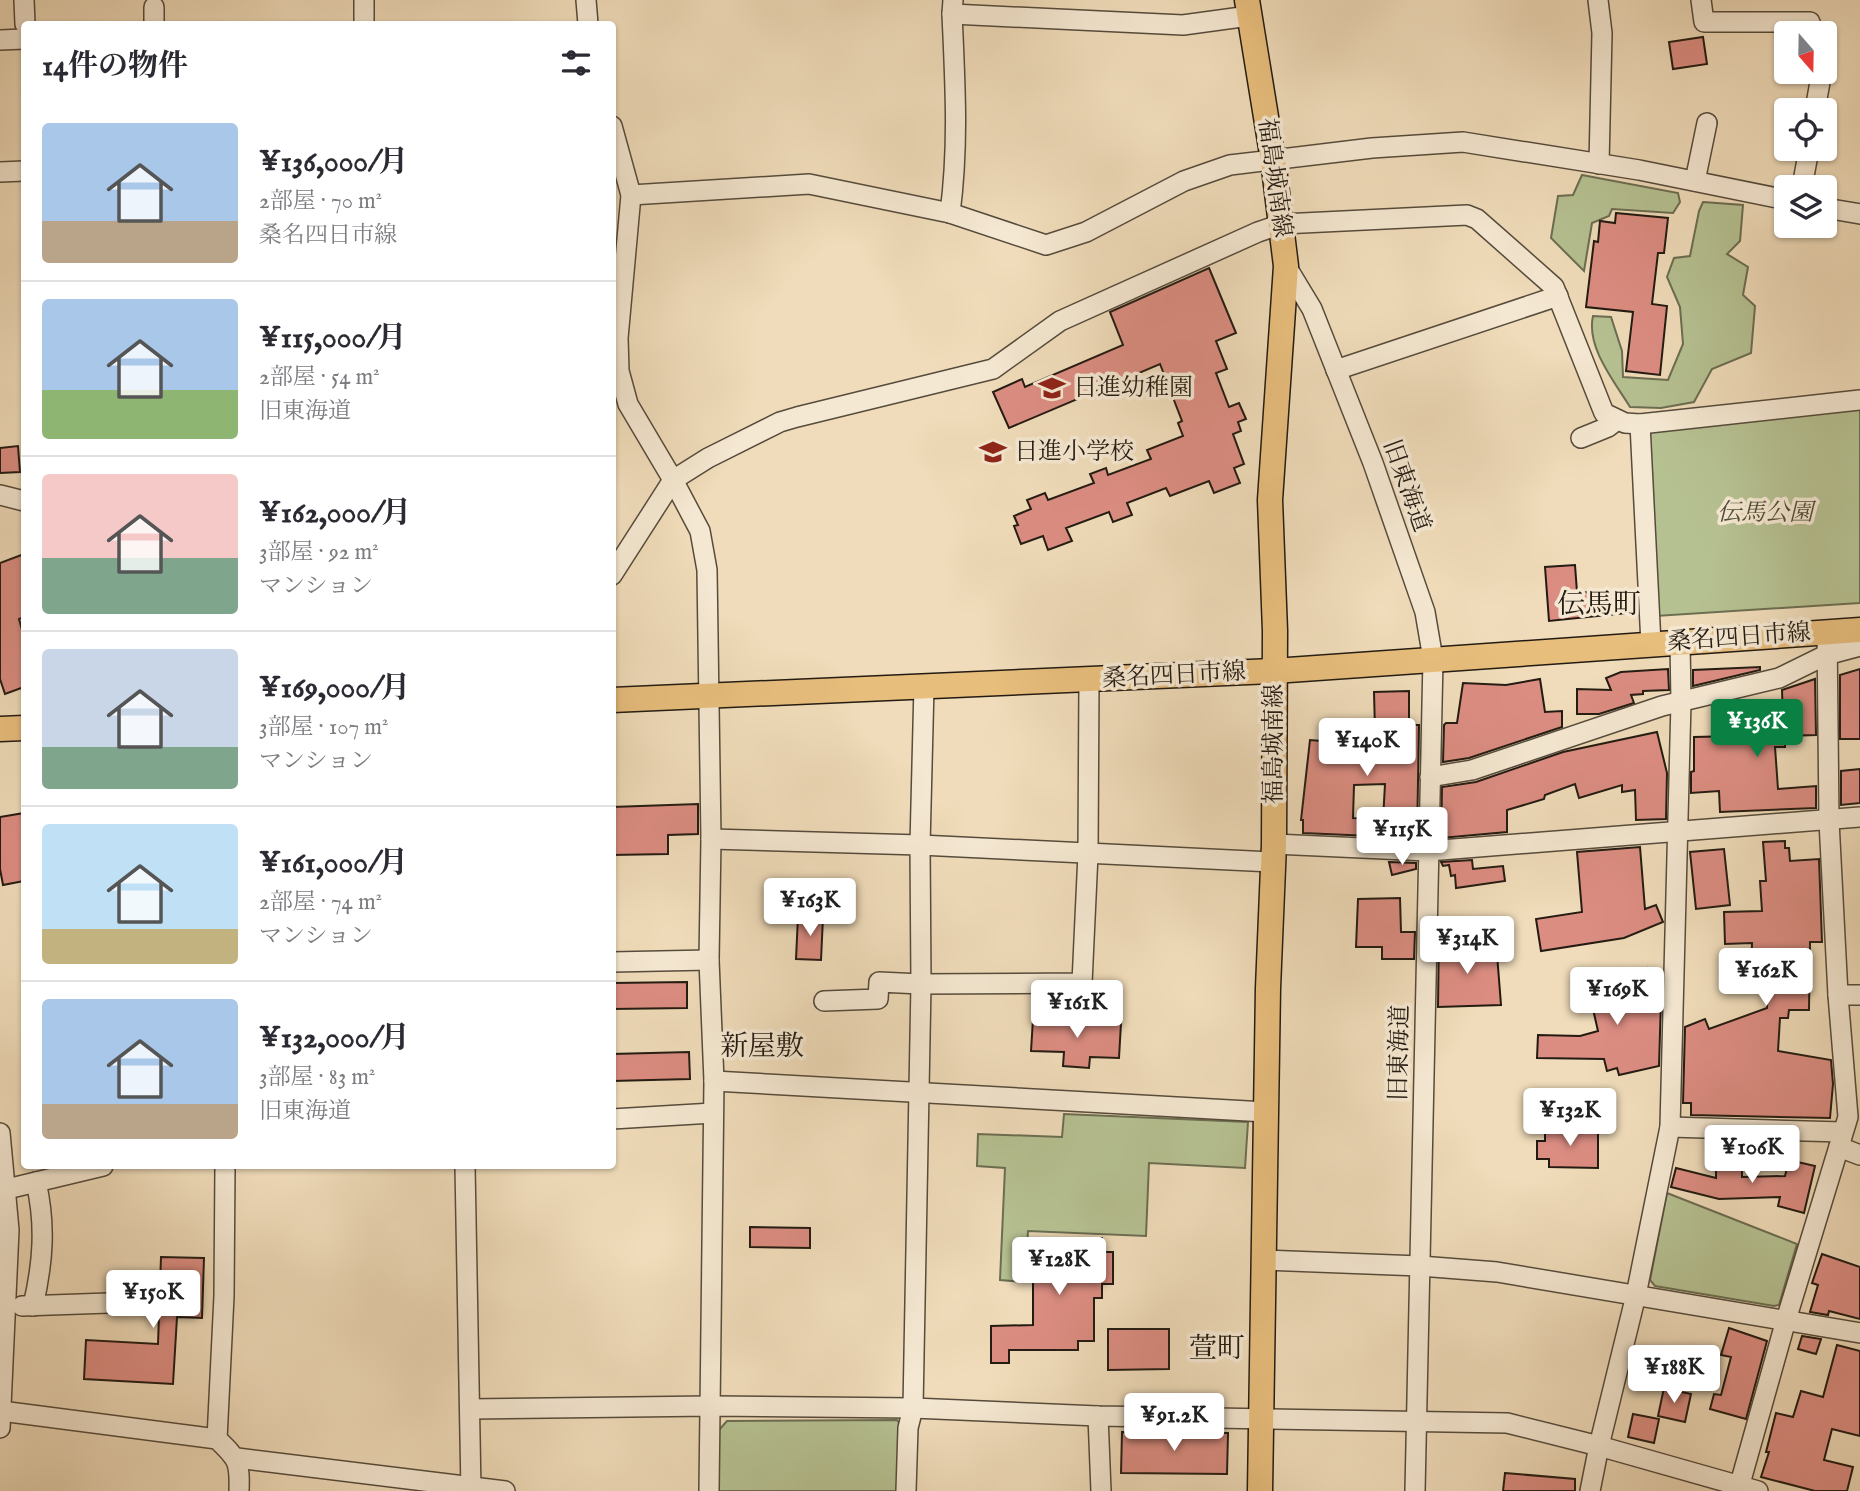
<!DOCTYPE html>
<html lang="ja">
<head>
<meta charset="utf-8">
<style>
	:root { --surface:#fff; --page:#f2f2f3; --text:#2b2b33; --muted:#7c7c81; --line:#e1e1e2; --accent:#0b8043 }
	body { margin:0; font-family:"IM FELL English","Noto Serif JP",serif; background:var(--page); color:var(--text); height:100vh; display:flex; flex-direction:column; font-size:26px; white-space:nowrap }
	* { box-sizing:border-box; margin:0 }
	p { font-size:23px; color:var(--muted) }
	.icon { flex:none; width:38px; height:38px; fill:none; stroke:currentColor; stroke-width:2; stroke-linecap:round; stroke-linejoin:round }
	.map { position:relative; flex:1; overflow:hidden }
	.panel { position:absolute; left:21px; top:21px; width:595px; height:1148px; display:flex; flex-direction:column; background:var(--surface); border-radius:7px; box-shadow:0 2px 5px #0004 }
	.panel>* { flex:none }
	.needle { width:46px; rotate:160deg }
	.fabs { position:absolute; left:1774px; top:21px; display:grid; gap:14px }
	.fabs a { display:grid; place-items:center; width:63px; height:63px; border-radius:7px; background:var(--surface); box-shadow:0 2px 5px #0004; font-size:35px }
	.price { position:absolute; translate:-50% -60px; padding:0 16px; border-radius:7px; background:#fff; color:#222; font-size:23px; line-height:46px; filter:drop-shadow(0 2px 4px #0008) }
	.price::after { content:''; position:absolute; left:50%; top:42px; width:21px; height:16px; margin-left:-10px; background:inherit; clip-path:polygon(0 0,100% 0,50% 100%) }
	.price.current { background:var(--accent); color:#fff }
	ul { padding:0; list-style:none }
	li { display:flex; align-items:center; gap:21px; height:175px; padding:0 21px }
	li+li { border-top:2px solid var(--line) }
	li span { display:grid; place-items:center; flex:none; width:196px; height:140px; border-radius:7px; color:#555 }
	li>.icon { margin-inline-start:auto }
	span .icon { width:84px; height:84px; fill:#fffc; stroke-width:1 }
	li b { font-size:30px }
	h2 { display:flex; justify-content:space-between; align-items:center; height:84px; padding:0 21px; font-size:30px }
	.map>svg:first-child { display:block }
	.green { fill:#b6c192; stroke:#6c6e52; stroke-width:2 }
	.building { fill:#dc8d82; stroke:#231b12; stroke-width:2; fill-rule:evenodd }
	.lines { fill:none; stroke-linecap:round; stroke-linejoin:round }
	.minor-casing { stroke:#564b3c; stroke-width:22 }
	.major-casing { stroke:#231b12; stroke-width:27 }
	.minor { stroke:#f5e8d2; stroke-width:19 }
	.major { stroke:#e8be7d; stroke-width:24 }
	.labels { text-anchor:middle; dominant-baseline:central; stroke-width:7; stroke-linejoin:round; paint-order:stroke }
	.street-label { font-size:24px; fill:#231b12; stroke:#f5e8d2 }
	.poi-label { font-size:24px; fill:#231b12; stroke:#f5e8d2; text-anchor:start }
	.park-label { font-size:24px; font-style:italic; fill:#4f4d38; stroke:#f5e8d2 }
	.quarter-label { font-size:28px; fill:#231b12; stroke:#f5e8d2 }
</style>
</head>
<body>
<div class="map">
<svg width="1860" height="1491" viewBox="0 0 1860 1491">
	<rect width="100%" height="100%" fill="#f0dcba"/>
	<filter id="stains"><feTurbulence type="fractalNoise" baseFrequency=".00286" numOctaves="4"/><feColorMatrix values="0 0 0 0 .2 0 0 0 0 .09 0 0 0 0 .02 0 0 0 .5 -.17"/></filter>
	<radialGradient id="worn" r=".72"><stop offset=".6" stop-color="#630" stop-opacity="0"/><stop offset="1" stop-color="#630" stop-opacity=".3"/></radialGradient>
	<g class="green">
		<path d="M 1582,175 L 1678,193 L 1680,202 L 1673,213 L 1612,209 L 1609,216 L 1592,223 L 1584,271 L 1551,238 L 1558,196 L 1573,195 Z"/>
		<path d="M 1703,202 L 1743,205 L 1740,241 L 1727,254 L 1748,267 L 1743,295 L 1755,306 L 1751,353 L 1712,369 L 1694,402 L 1661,408 L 1630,407 C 1614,381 1586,347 1593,316 L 1611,317 L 1622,351 L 1623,377 L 1668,380 L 1683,344 L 1680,307 L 1667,277 L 1674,258 L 1690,256 L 1699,211 Z"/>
		<path d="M 1860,407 L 1860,603 L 1656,616 L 1646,438 L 1651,430 Z"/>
		<path d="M 1064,1114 L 1248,1122 L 1245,1168 L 1149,1163 L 1146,1236 L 1028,1231 L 1025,1282 L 1000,1280 L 1005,1168 L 977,1166 L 978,1134 L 1062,1137 Z"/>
		<path d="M 1667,1193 L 1797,1244 L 1779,1305 L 1774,1306 L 1655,1286 L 1650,1280 Z"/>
		<path d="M 897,1420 L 902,1427 L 898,1491 L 718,1491 L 719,1430 L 727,1421 Z"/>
	</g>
	<g class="building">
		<path d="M 1703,37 L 1707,64 L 1673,69 L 1669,42 Z"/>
		<path d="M 1616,213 L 1668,218 L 1664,253 L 1658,253 L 1652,304 L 1667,306 L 1660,375 L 1626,371 L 1633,312 L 1586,307 L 1594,241 L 1598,242 L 1600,221 L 1615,223 Z"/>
		<path d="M 1209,268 L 1236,333 L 1216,341 L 1227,369 L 1216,373 L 1229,407 L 1239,403 L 1246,419 L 1238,422 L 1241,431 L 1233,434 L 1244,464 L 1234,468 L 1240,483 L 1214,493 L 1209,481 L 1170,496 L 1166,488 L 1127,503 L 1132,515 L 1113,522 L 1109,512 L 1066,528 L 1072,541 L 1048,550 L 1043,536 L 1021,544 L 1014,526 L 1018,525 L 1014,516 L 1031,509 L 1027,500 L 1045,493 L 1048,500 L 1094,483 L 1090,474 L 1106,468 L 1108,475 L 1151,459 L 1147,450 L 1183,436 L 1178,423 L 1182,421 L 1160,364 L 1009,428 L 993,392 L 1022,379 L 1025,387 L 1123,345 L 1110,312 Z"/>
		<path d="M 18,446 L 20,472 L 0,473 L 0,448 Z"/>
		<path d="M 24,554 L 24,617 L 19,619 L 24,637 L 24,687 L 5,694 L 0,679 L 0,563 Z"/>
		<path d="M 1575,565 L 1577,592 L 1634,593 L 1636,612 L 1549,621 L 1545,567 Z"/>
		<path d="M 1760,667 L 1760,670 L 1693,686 L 1693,670 Z"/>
		<path d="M 1668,669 L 1669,690 L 1643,691 L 1643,694 L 1631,695 L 1634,703 L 1599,714 L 1577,714 L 1577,689 L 1611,690 L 1606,678 L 1621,672 Z"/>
		<path d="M 1860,669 L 1860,739 L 1840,739 L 1840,675 Z"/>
		<path d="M 1540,679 L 1545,712 L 1562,711 L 1562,727 L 1469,758 L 1443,762 L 1444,725 L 1446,723 L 1457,723 L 1463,683 L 1506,685 Z"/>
		<path d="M 1815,679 L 1816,735 L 1785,736 L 1785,747 L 1775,747 L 1778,789 L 1816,786 L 1816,808 L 1720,812 L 1719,791 L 1691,793 L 1691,772 L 1694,771 L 1694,737 L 1736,736 L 1736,730 L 1748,730 L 1747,720 L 1783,719 L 1782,690 Z"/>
		<path d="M 1409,691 L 1409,725 L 1419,725 L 1417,838 L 1303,833 L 1303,820 L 1301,820 L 1310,740 L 1335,742 L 1334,746 L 1367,747 L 1367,730 L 1375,730 L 1374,692 ZM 1385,784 L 1383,820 L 1353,818 L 1354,785 Z"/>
		<path d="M 1657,732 L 1667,773 L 1666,819 L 1636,820 L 1635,790 L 1622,792 L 1622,785 L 1579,798 L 1575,784 L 1545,795 L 1544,799 L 1507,810 L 1507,832 L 1441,838 L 1442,787 L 1476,782 L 1563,752 Z"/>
		<path d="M 1860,769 L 1860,803 L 1841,805 L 1841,771 Z"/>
		<path d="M 698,804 L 698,834 L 668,835 L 668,854 L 612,855 L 612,807 Z"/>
		<path d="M 24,813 L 24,881 L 3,885 L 0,869 L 0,817 Z"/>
		<path d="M 1785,841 L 1785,848 L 1789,848 L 1790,861 L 1819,859 L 1822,942 L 1810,942 L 1809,1010 L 1789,1010 L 1788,1018 L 1780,1018 L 1778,1051 L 1831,1060 L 1833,1084 L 1830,1118 L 1691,1115 L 1691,1103 L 1683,1103 L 1685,1027 L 1705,1019 L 1709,1029 L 1767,1008 L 1769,978 L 1751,977 L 1752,943 L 1725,944 L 1724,912 L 1762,911 L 1760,881 L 1766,881 L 1763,842 Z"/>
		<path d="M 1640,847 L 1645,909 L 1656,905 L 1663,922 L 1624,938 L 1541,951 L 1536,919 L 1582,912 L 1577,852 Z"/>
		<path d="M 1724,849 L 1730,905 L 1696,909 L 1690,852 Z"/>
		<path d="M 1472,860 L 1473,869 L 1503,866 L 1505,881 L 1456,888 L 1455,875 L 1451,876 L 1449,865 L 1443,866 L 1441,862 Z"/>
		<path d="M 1389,862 L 1416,863 L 1416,869 L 1392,875 Z"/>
		<path d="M 1400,898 L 1401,932 L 1415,932 L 1414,959 L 1382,959 L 1382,947 L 1356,947 L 1358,899 Z"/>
		<path d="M 798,916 L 823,917 L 821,960 L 796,959 Z"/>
		<path d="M 1439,932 L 1447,932 L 1447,943 L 1477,945 L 1477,950 L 1490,950 L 1490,954 L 1497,954 L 1501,1005 L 1438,1007 Z"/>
		<path d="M 1647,968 L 1648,976 L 1655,974 L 1661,1000 L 1659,1066 L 1619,1075 L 1617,1068 L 1607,1071 L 1604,1059 L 1537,1058 L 1538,1035 L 1580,1036 L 1598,1031 L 1590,996 L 1605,992 L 1602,979 Z"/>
		<path d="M 687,982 L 687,1008 L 612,1009 L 612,983 Z"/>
		<path d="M 1033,1019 L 1121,1023 L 1119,1058 L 1090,1057 L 1089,1068 L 1063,1066 L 1064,1052 L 1031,1051 Z"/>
		<path d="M 689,1052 L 690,1079 L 612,1081 L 612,1054 Z"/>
		<path d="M 1545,1129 L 1598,1130 L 1598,1168 L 1549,1167 L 1549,1159 L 1537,1159 L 1537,1141 L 1545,1141 Z"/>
		<path d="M 1789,1160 L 1815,1166 L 1804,1213 L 1778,1206 L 1780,1197 L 1719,1199 L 1671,1187 L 1676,1168 L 1716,1178 L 1716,1170 L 1742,1170 L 1742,1177 L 1785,1176 Z"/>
		<path d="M 750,1227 L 810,1228 L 810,1248 L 750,1247 Z"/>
		<path d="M 1033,1238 L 1102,1238 L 1102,1252 L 1113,1252 L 1113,1284 L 1102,1284 L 1102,1298 L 1094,1298 L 1094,1341 L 1078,1341 L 1078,1350 L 1009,1350 L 1009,1363 L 991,1363 L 991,1326 L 1033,1325 Z"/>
		<path d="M 1822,1254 L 1860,1267 L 1860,1319 L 1829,1311 L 1828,1315 L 1810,1312 L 1818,1285 L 1812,1283 Z"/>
		<path d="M 161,1257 L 204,1258 L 202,1318 L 177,1317 L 173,1384 L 84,1379 L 86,1340 L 158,1344 Z"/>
		<path d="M 1729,1328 L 1767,1341 L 1746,1419 L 1710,1409 L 1714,1394 L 1721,1395 L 1731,1357 L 1721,1355 Z"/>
		<path d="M 1108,1329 L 1169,1329 L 1169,1369 L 1108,1370 Z"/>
		<path d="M 1802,1336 L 1821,1339 L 1816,1354 L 1798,1349 Z"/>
		<path d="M 1837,1345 L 1860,1351 L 1860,1436 L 1832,1429 L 1824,1460 L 1853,1467 L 1847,1491 L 1815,1491 L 1761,1477 L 1769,1452 L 1766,1452 L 1776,1413 L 1793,1417 L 1801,1391 L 1823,1397 Z"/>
		<path d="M 1664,1388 L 1691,1394 L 1685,1422 L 1658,1416 Z"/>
		<path d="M 1633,1414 L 1659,1419 L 1654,1443 L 1628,1437 Z"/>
		<path d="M 1122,1432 L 1228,1433 L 1227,1474 L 1121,1473 Z"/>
		<path d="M 1505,1473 L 1575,1479 L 1575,1491 L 1503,1491 Z"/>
	</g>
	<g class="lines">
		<defs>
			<g id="minor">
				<path d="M 24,0 L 25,24"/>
				<path d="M 364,0 L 364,24"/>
				<path d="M 586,0 L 588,24"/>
				<path d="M 1598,0 L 1602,33 L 1599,164"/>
				<path d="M 1701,0 L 1704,22 L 1810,22 L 1812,33"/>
				<path d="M 154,7 L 154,24"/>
				<path d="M 952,14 L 1183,25 L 1249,16"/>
				<path d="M 0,40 L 24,39"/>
				<path d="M 1815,110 L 1820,82 L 1818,72"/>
				<path d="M 612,126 L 631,195 L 618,338 L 619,371 L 628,404 L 673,480 L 700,531 L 707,570 L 711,839 L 709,960 L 714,1081 L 709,1491"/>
				<path d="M 0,172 L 24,171"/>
				<path d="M 1695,181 L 1707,123"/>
				<path d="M 1802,187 L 1809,149"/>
				<path d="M 631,195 L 809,184 L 950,213 L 1046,245 L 1086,232 L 1184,181 L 1230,165 L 1372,148 L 1463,142 L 1639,170 L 1787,200"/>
				<path d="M 1825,208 L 1860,214"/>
				<path d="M 950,213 C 959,145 955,82 952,14 L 953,0"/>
				<path d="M 1286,266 L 1312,309 L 1373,463 L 1425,612 L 1433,659 L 1415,1491"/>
				<path d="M 1336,370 L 1558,296"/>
				<path d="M 1640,424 L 1651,644"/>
				<path d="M 1581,438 L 1608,427 L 1617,420"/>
				<path d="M 0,495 L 24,501"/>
				<path d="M 612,575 L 673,480 L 708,458 L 780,422 L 797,417 L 993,369 L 1060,321 L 1258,232 L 1282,224 L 1467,215 L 1477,219 L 1554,287 L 1604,413 L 1625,423 L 1640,424 L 1860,400"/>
				<path d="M 1430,777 L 1472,770 L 1662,706 L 1779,678 L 1826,655 L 1860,646"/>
				<path d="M 711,839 L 920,845 L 1273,862"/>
				<path d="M 1274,844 L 1428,851 L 1860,817"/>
				<path d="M 612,962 L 709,960"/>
				<path d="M 1838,995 L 1860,995"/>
				<path d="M 824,1001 L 878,999 L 879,982 L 921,984 L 1082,983 L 1088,854 L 1089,680"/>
				<path d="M 714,1081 L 1266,1112"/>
				<path d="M 612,1119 L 713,1113"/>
				<path d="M 1670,1127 L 1842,1132"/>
				<path d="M 0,1133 L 9,1230 L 0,1428"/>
				<path d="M 1839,1147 L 1860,1155"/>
				<path d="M 465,1166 L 471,1491"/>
				<path d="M 7,1189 L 103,1166"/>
				<path d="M 1263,1260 L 1420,1266 L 1497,1272 L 1860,1333"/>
				<path d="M 22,1306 L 109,1303"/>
				<path d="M 33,1306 C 43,1263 46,1225 36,1182"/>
				<path d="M 470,1409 L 711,1406 L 913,1408 L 1098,1416 L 1507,1423 L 1599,1446 L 1758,1491"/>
				<path d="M 1,1411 L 217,1439 C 238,1459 240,1462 239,1491"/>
				<path d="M 1098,1416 L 1101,1491"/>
				<path d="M 217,1439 L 224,1296 L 225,1166"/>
				<path d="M 237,1458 L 505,1491"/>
				<path d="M 906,1491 L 908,1428 L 913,1408 L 921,984 L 920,845 L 924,686"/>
				<path d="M 1590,1491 L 1599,1446 L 1636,1295 L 1670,1127 L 1681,702 L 1680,642"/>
				<path d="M 1738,1491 L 1786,1320 L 1848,1117 L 1838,995 L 1829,821 L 1827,632"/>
			</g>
			<g id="major">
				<path d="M 1247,0 L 1273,160 L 1286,266 L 1270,500 L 1275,631 L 1274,844 L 1268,988 L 1260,1491"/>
				<path d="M 612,700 L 1274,671 L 1860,630"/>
				<path d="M 0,729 L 24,728"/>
			</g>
		</defs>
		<use href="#minor" class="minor-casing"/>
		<use href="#major" class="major-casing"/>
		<use href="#minor" class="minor"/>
		<use href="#major" class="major"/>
	</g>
	<defs>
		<symbol id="school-bare" viewBox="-9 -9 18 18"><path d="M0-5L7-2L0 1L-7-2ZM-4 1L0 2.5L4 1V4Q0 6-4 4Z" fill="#8f2418" stroke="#f5e8d2" stroke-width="2.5" paint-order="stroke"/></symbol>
	</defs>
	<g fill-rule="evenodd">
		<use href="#school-bare" x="1033" y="369" width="38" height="38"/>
		<use href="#school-bare" x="974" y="433" width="38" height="38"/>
	</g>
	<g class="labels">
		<g class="street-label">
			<text transform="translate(1274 178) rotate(82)">福島城南線</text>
			<text transform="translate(1406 486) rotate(70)">旧東海道</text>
			<text transform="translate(1739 638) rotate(-4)">桑名四日市線</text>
			<text transform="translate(1174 676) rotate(-3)">桑名四日市線</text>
			<text transform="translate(1274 744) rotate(-90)">福島城南線</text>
			<text transform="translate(1400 1053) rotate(-89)">旧東海道</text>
		</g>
		<g class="poi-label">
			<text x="1073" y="388">日進幼稚園</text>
			<text x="1014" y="452">日進小学校</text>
		</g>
		<g class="park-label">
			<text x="1765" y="513">伝馬公園</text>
		</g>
		<g class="quarter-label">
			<text x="1599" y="605">伝馬町</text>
			<text x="762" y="1047">新屋敷</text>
			<text x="1217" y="1349">萱町</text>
		</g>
	</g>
	<rect width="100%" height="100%" filter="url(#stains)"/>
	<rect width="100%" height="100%" fill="url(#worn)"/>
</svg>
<div class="fabs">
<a><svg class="needle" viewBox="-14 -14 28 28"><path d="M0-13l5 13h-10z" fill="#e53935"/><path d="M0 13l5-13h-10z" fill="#7c7c81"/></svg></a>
<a><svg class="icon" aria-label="locate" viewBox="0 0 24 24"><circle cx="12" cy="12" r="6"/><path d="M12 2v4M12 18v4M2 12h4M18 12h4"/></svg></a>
<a><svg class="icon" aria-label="layers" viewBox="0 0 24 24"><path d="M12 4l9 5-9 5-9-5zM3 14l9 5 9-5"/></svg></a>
</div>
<b class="price current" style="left:1757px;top:759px">¥136K</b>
<b class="price" style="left:1367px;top:778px">¥140K</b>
<b class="price" style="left:1402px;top:867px">¥115K</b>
<b class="price" style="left:810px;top:938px">¥163K</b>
<b class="price" style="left:1467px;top:976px">¥314K</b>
<b class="price" style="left:1766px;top:1008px">¥162K</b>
<b class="price" style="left:1617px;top:1027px">¥169K</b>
<b class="price" style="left:1077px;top:1040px">¥161K</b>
<b class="price" style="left:1570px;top:1148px">¥132K</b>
<b class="price" style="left:1752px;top:1185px">¥106K</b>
<b class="price" style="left:1059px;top:1297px">¥128K</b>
<b class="price" style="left:153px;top:1330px">¥150K</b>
<b class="price" style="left:1674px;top:1405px">¥188K</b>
<b class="price" style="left:1174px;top:1453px">¥91.2K</b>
<section class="panel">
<h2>14件の物件<svg class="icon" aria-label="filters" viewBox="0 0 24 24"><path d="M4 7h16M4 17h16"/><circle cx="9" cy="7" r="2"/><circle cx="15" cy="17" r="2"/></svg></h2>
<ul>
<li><span style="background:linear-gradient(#a9c7e8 70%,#b9a48a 0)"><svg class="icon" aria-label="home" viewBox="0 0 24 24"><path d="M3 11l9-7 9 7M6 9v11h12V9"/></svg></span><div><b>¥136,000/月</b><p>2部屋 · 70 m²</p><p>桑名四日市線</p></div></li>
<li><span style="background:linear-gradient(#a9c7e8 65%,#8fb573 0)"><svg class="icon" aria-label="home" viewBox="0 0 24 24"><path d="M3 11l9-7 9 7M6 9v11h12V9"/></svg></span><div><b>¥115,000/月</b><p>2部屋 · 54 m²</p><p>旧東海道</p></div></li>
<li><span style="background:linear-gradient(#f6c9c9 60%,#7fa58c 0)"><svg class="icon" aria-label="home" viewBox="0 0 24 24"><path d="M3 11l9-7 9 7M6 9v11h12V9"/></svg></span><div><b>¥162,000/月</b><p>3部屋 · 92 m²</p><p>マンション</p></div></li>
<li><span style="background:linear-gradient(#c9d6e8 70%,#7fa58c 0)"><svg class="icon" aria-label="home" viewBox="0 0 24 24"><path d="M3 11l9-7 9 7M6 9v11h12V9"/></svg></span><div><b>¥169,000/月</b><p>3部屋 · 107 m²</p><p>マンション</p></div></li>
<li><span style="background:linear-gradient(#bfe0f5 75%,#c2b280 0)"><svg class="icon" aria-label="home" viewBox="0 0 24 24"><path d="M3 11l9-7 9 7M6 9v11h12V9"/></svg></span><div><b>¥161,000/月</b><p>2部屋 · 74 m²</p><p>マンション</p></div></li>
<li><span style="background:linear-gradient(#a9c7e8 75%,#b9a48a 0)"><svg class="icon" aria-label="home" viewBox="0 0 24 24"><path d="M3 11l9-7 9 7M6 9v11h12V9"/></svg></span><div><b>¥132,000/月</b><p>3部屋 · 83 m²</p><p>旧東海道</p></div></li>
</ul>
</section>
</div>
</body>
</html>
